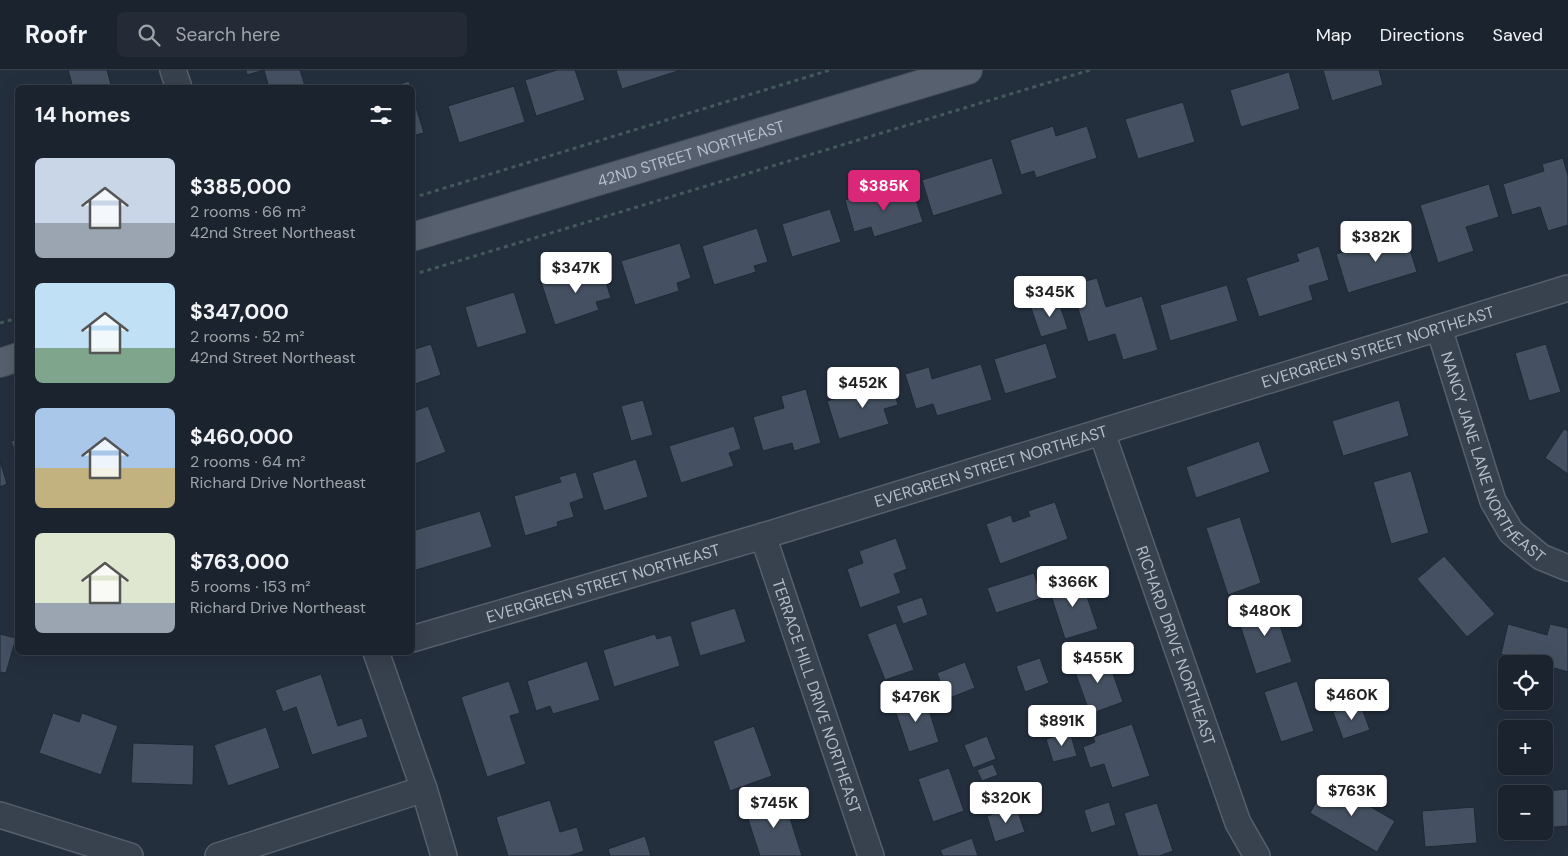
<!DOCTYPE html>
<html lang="en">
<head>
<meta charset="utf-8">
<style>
	:root { --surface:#1b232e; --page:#242b36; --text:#f1f3f6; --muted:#a0a4aa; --line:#39404a; --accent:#db2777 }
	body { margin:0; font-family:"DM Sans",sans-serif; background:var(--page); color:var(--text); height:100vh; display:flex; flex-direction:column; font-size:19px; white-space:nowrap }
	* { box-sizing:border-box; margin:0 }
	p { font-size:16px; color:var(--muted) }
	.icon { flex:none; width:28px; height:28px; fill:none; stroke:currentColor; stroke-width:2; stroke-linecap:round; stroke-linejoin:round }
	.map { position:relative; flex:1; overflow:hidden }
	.drawer { position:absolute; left:15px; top:15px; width:400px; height:570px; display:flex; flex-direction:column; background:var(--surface); border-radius:8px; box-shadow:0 5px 20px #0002,0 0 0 1px var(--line) }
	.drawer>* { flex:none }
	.buttons { position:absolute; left:1498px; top:585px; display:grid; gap:10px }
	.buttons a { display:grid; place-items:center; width:55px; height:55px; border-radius:8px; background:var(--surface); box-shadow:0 5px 20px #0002,0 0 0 1px var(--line); font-size:25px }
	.price { position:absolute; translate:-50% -42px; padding:0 11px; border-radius:5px; background:#fff; color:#222; font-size:16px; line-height:32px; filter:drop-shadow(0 1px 2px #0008) }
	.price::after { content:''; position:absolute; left:50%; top:30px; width:15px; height:11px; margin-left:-8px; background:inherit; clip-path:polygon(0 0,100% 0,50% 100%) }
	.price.selected { background:var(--accent); color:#fff }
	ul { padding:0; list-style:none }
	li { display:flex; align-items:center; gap:15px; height:125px; padding:0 20px }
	li span { display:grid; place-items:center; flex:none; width:140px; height:100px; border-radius:8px; color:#555 }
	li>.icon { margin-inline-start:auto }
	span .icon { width:60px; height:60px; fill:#fffc; stroke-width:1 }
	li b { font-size:21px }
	h2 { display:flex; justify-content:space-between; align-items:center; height:60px; padding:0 20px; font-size:21px }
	header { display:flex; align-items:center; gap:30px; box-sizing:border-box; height:70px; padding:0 25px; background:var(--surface); border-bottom:1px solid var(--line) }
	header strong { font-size:24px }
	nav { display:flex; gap:28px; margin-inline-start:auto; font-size:18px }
	.search { width:350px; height:45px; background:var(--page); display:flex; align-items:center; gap:12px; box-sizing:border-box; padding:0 18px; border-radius:8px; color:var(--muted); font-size:19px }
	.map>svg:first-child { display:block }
	.building { fill:#455162; stroke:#1f2835 }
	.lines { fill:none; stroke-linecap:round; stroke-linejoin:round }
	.minor-casing { stroke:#565f6c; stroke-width:28 }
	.major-casing { stroke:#414a57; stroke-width:30 }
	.path { stroke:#44595c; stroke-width:3; stroke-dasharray:4 4; stroke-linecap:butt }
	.minor { stroke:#38414e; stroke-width:25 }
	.major { stroke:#56606e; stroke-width:28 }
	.labels { text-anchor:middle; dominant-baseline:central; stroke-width:4; stroke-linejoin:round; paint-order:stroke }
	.street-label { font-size:16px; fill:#b4bcc9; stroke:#1d2633 }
</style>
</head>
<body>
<header>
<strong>Roofr</strong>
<div class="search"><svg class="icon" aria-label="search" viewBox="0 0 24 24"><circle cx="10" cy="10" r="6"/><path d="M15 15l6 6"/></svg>Search here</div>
<nav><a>Map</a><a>Directions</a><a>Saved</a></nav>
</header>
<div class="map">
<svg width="1568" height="786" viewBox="0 0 1568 786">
	<rect width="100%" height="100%" fill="#242f3e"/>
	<g class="building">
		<path d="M 68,0 L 107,0 L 112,18 L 73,18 Z"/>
		<path d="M 246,0 L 300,0 L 305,16 L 300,18 L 269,18 L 264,0 L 247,5 Z"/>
		<path d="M 557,0 L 575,0 L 585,30 L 536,46 L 525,10 Z"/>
		<path d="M 616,0 L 681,0 L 622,19 Z"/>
		<path d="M 1323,0 L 1379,0 L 1383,15 L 1332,31 Z"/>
		<path d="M 1289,2 L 1300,39 L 1241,57 L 1230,20 Z"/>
		<path d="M 409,11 L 411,18 L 387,18 Z"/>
		<path d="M 514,16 L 525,52 L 459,73 L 448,36 Z"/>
		<path d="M 412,24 L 424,63 L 412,66 Z"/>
		<path d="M 1183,32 L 1195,72 L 1138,89 L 1125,49 Z"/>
		<path d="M 1053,56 L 1056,66 L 1087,56 L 1097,88 L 1036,108 L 1034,101 L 1021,105 L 1010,70 Z"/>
		<path d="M 992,88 L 1003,124 L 933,146 L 922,110 Z"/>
		<path d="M 1563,88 L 1568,106 L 1568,155 L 1548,161 L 1540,137 L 1512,145 L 1503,114 L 1544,101 L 1542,94 Z"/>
		<path d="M 1489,114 L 1499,147 L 1466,157 L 1474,181 L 1438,193 L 1420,135 Z"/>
		<path d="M 912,118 L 923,152 L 874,167 L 871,157 L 854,162 L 845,130 L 867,123 L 869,131 Z"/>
		<path d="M 830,139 L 841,172 L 792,187 L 782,154 Z"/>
		<path d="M 757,158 L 768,192 L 754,196 L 756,202 L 714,215 L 702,176 Z"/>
		<path d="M 1405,163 L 1417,202 L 1348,223 L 1336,184 Z"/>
		<path d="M 680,173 L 691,208 L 677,213 L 679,221 L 635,235 L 621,191 Z"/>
		<path d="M 1319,176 L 1329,210 L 1309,216 L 1313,230 L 1259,247 L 1246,208 L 1299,191 L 1296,184 Z"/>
		<path d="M 600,194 L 611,228 L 596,232 L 599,240 L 555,255 L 541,212 Z"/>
		<path d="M 1097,208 L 1106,237 L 1142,226 L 1158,280 L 1123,290 L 1115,264 L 1088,272 L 1071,215 Z"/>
		<path d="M 1227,215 L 1238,251 L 1170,271 L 1160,235 Z"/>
		<path d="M 514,222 L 527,263 L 477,278 L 465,237 Z"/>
		<path d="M 1058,230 L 1068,259 L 1041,267 L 1031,238 Z"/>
		<path d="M 1046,273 L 1057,308 L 1005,324 L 994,289 Z"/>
		<path d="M 431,274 L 441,305 L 412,315 L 412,280 Z"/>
		<path d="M 1546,274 L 1561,322 L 1529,331 L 1515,283 Z"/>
		<path d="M 981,294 L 992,330 L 937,346 L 933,334 L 916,339 L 905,304 L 929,297 L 932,309 Z"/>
		<path d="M 890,307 L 898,335 L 884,339 L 889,354 L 839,369 L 827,331 L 874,317 L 872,312 Z"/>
		<path d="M 806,319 L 821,373 L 794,381 L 792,373 L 763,381 L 753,347 L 784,338 L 781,326 Z"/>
		<path d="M 643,330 L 653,365 L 631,371 L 621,336 Z"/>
		<path d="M 1399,330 L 1409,366 L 1343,386 L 1332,351 Z"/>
		<path d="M 428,336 L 446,382 L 412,395 L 412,342 Z"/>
		<path d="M 734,356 L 741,379 L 729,383 L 734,396 L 681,413 L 669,376 Z"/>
		<path d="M 1564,359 L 1568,361 L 1568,404 L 1545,388 Z"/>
		<path d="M 18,369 L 18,391 L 11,371 Z"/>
		<path d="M 1259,371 L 1270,402 L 1196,428 L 1186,397 Z"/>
		<path d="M 636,389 L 648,427 L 604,441 L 592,403 Z"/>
		<path d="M 0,391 L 7,414 L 0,417 Z"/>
		<path d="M 1411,401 L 1429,463 L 1391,474 L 1373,412 Z"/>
		<path d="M 576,402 L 584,428 L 570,433 L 574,447 L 557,452 L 558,456 L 525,466 L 514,426 L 561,412 L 559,407 Z"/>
		<path d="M 1055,432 L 1068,469 L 1000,494 L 986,454 L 1011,445 L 1013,452 L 1030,446 L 1028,441 Z"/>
		<path d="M 480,441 L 492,477 L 416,500 L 412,488 L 412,461 Z"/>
		<path d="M 1240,447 L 1261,513 L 1228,525 L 1206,458 Z"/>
		<path d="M 896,468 L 907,499 L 894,504 L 901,523 L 860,538 L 847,499 L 863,493 L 859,481 Z"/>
		<path d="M 1444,486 L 1495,544 L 1467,567 L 1417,509 Z"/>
		<path d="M 1034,503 L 1042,528 L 996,543 L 987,518 Z"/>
		<path d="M 1080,506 L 1098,559 L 1065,569 L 1048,516 Z"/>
		<path d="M 922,527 L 928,545 L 903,554 L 896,536 Z"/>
		<path d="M 1271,528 L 1292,592 L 1256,604 L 1240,555 L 1247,553 L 1242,538 Z"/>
		<path d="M 735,538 L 746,572 L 700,586 L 690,552 Z"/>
		<path d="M 896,553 L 914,600 L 885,610 L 867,564 Z"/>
		<path d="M 1508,554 L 1547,565 L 1550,554 L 1568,558 L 1568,602 L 1544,595 L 1544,594 L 1537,594 L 1501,584 Z"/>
		<path d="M 0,564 L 16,568 L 6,603 L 0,602 Z"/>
		<path d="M 655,564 L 657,569 L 671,565 L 680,596 L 614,617 L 603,580 Z"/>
		<path d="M 1106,584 L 1123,632 L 1090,644 L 1073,596 Z"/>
		<path d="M 1040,588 L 1049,613 L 1025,622 L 1016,596 Z"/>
		<path d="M 587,591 L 600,630 L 553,644 L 550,636 L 536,641 L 527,611 Z"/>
		<path d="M 965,592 L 975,618 L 947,629 L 937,603 Z"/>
		<path d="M 321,604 L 338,656 L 362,648 L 368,667 L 312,685 L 296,637 L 283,642 L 275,620 Z"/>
		<path d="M 509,611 L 520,643 L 510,646 L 526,694 L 487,707 L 461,627 Z"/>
		<path d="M 1297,611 L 1314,661 L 1281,672 L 1264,622 Z"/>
		<path d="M 924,624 L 939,672 L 909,682 L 893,634 Z"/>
		<path d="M 1360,633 L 1370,660 L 1343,669 L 1333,642 Z"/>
		<path d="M 53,643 L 79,652 L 82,643 L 118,656 L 101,705 L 39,683 Z"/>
		<path d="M 1132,654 L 1150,706 L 1112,718 L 1104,694 L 1090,698 L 1083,677 L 1095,672 L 1093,667 Z"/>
		<path d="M 754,656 L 772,706 L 730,721 L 713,671 Z"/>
		<path d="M 266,657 L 280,698 L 228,716 L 214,675 Z"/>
		<path d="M 1070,662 L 1077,686 L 1053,692 L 1046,669 Z"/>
		<path d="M 987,666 L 996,689 L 973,698 L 964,675 Z"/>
		<path d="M 133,673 L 194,675 L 193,715 L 131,713 Z"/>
		<path d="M 993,694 L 998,705 L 982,711 L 977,700 Z"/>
		<path d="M 949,698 L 964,741 L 933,752 L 918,709 Z"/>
		<path d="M 1328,712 L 1395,751 L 1377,782 L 1310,743 Z"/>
		<path d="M 1568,719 L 1568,756 L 1544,758 L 1544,724 L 1515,724 Z"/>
		<path d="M 1500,725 L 1506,725 L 1506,761 L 1538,761 L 1538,769 L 1504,772 Z"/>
		<path d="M 783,726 L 802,786 L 760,786 L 748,749 L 754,748 L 750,736 Z"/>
		<path d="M 550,730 L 560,762 L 577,757 L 584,781 L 569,786 L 508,786 L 496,747 Z"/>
		<path d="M 1109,732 L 1116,755 L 1091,763 L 1084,740 Z"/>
		<path d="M 1157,733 L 1173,781 L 1159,786 L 1138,786 L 1124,743 Z"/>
		<path d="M 1016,736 L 1025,762 L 995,772 L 987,746 Z"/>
		<path d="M 1474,737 L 1477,773 L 1425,777 L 1422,741 Z"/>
		<path d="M 645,766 L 651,786 L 610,786 L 608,779 Z"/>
		<path d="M 972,768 L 978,786 L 943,786 L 940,780 Z"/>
	</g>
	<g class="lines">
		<defs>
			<g id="minor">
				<path d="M 173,0 L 179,18"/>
				<path id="s1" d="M 1439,258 L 1493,431 L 1511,462 L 1541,487 L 1568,498"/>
				<path id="s2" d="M 1102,363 L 1238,753 L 1257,786"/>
				<path id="s3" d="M 763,466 L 871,786"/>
				<path id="s4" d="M 412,569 L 763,466 L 1568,218"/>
				<path d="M 376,582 L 424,719 L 444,786"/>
				<path d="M 0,745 L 130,786"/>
				<path d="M 218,786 L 424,719"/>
			</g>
			<g id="major">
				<path id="s5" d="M 412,167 L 968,0"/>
				<path d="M 0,293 L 18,287"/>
			</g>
		</defs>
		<use href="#minor" class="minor-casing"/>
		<use href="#major" class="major-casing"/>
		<g class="path">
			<path d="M 412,128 L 830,0"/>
			<path d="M 412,205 L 1090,0"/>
			<path d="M 0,253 L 18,248"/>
		</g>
		<use href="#minor" class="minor"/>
		<use href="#major" class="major"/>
	</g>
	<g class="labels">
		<g class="street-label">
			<text stroke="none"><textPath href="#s5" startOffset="291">42ND STREET NORTHEAST</textPath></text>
			<text stroke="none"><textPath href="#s4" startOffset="1009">EVERGREEN STREET NORTHEAST</textPath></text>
			<text stroke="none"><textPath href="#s1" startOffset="142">NANCY JANE LANE NORTHEAST</textPath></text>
			<text stroke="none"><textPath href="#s4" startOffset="604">EVERGREEN STREET NORTHEAST</textPath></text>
			<text stroke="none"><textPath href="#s4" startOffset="199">EVERGREEN STREET NORTHEAST</textPath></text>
			<text stroke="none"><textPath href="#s2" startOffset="225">RICHARD DRIVE NORTHEAST</textPath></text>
			<text stroke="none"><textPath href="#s3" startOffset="169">TERRACE HILL DRIVE NORTHEAST</textPath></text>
		</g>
	</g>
</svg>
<div class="buttons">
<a><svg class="icon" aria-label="locate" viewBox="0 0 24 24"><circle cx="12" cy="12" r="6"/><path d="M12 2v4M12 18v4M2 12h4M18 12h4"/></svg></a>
<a>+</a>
<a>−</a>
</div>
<b class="price selected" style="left:884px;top:142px">$385K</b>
<b class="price" style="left:1376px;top:193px">$382K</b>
<b class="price" style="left:576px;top:224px">$347K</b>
<b class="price" style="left:1050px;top:248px">$345K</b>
<b class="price" style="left:863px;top:339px">$452K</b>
<b class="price" style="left:1073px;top:538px">$366K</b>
<b class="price" style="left:1265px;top:567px">$480K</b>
<b class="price" style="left:1098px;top:614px">$455K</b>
<b class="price" style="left:1352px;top:651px">$460K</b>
<b class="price" style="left:916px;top:653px">$476K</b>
<b class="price" style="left:1062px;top:677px">$891K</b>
<b class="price" style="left:1352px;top:747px">$763K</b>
<b class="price" style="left:1006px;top:754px">$320K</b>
<b class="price" style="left:774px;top:759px">$745K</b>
<section class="drawer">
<h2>14 homes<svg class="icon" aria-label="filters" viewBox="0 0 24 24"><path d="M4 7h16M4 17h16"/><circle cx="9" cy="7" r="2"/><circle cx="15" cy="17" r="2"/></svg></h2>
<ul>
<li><span style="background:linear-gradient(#c9d6e8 65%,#9aa5b1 0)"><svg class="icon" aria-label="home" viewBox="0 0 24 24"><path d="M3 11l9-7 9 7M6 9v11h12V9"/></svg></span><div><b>$385,000</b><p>2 rooms · 66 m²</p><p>42nd Street Northeast</p></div></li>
<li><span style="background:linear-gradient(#bfe0f5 65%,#7fa58c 0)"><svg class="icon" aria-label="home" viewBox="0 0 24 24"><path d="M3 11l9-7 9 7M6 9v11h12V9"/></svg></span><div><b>$347,000</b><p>2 rooms · 52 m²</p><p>42nd Street Northeast</p></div></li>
<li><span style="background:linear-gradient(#a9c7e8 60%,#c2b280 0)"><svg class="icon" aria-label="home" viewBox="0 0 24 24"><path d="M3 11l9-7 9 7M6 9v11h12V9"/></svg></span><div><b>$460,000</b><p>2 rooms · 64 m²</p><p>Richard Drive Northeast</p></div></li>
<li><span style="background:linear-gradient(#dfe7d0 70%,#9aa5b1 0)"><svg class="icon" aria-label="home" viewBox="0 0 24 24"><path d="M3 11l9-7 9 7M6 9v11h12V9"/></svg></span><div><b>$763,000</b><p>5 rooms · 153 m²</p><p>Richard Drive Northeast</p></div></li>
</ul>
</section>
</div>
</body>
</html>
